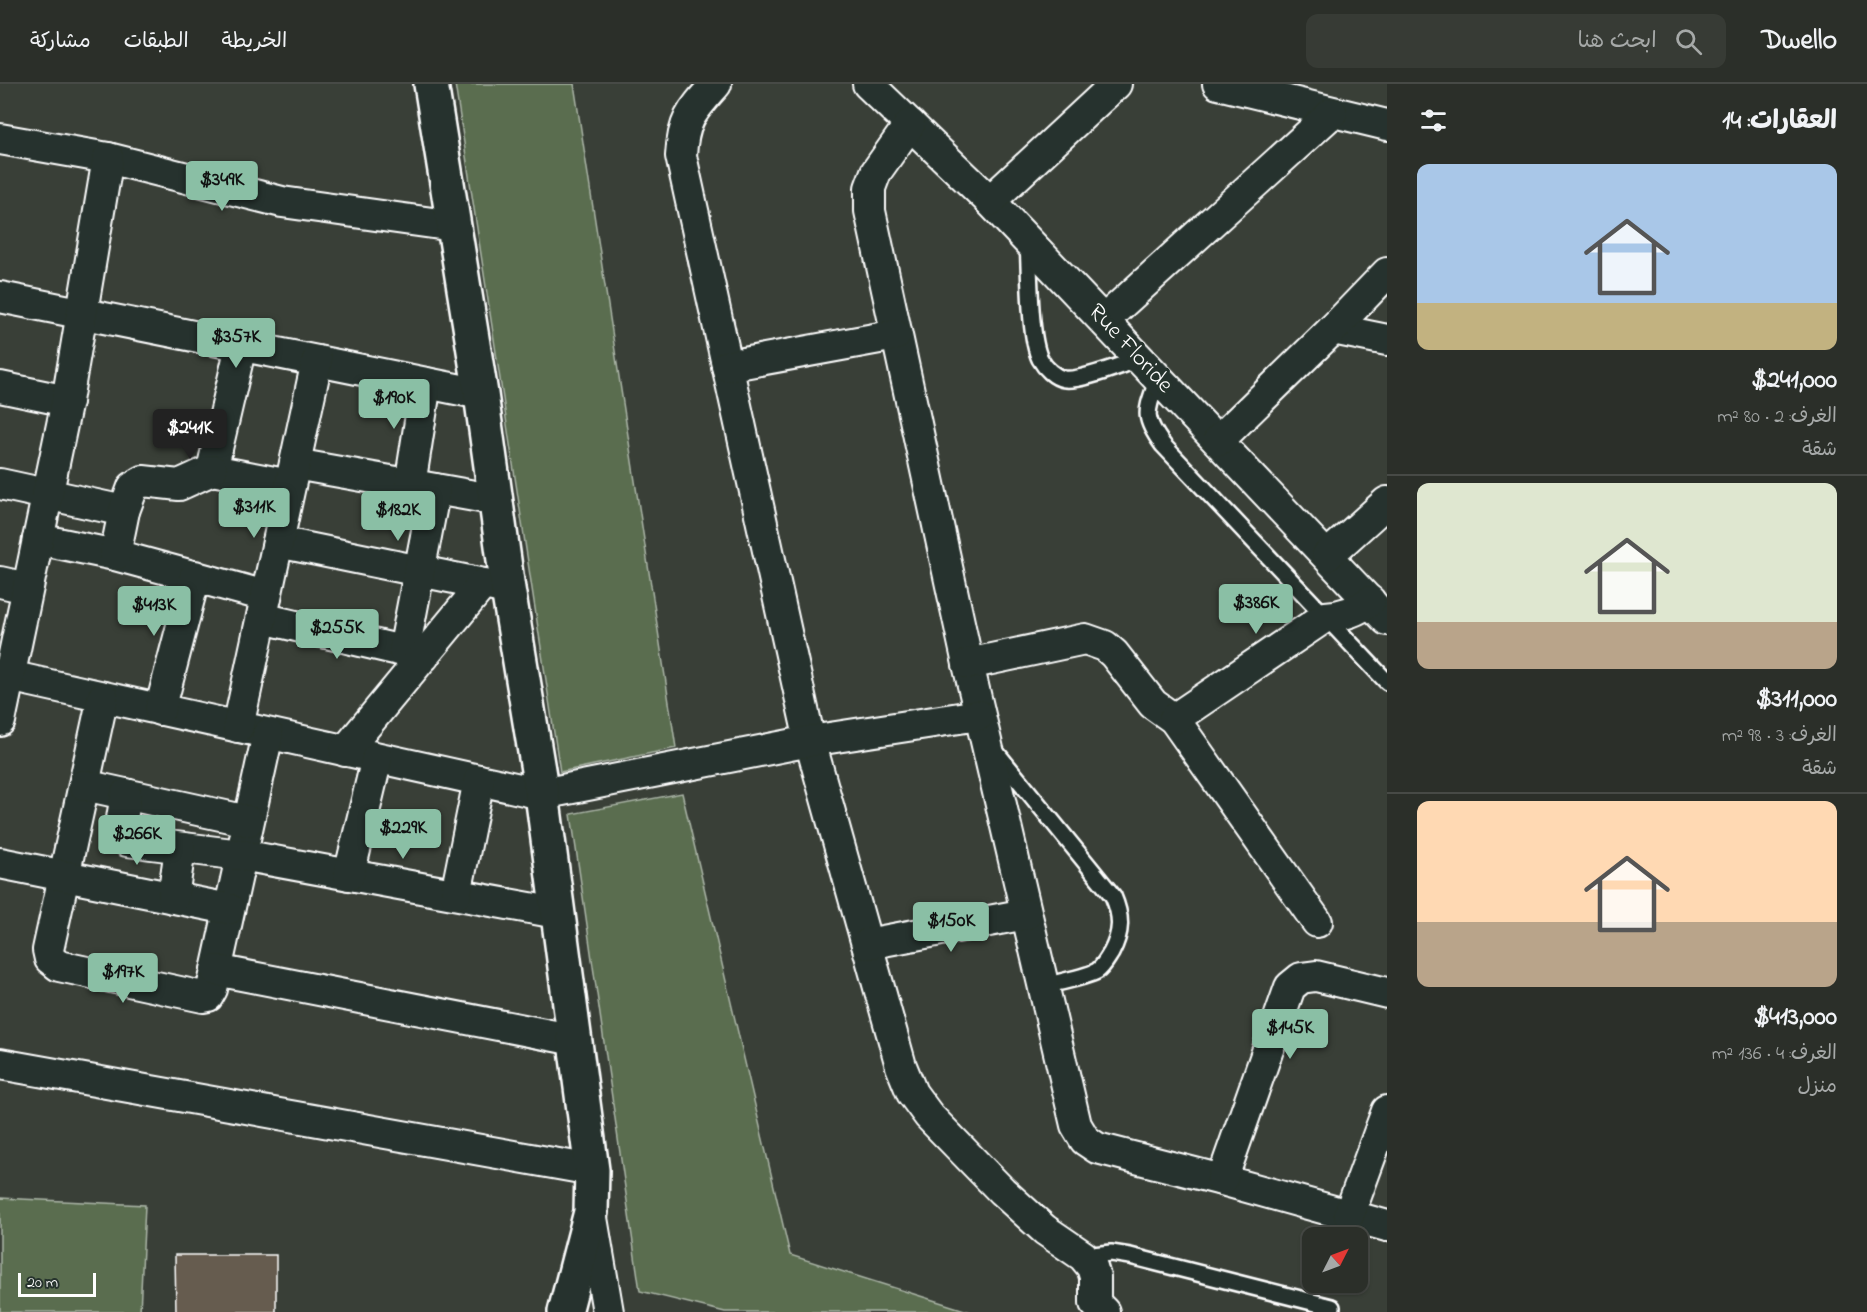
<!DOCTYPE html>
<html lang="ar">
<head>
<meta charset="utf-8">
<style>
	:root { --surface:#2b2f29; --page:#373b35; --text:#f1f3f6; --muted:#a6a9a8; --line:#474a46; --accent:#8abfa5 }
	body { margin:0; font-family:"Indie Flower","Playpen Sans Arabic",sans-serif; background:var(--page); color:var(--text); direction:rtl; height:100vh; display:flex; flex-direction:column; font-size:22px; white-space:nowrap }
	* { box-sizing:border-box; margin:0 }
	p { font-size:20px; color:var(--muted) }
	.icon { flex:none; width:33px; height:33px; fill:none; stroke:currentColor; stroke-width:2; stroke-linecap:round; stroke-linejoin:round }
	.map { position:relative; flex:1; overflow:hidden; direction:ltr }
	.panel { display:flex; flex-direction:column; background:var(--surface); width:480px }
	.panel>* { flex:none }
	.needle { width:39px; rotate:48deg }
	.controls { position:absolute; left:1302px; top:1143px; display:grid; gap:12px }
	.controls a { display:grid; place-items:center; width:66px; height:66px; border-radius:12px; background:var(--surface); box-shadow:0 2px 4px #0004,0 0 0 2px var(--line); font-size:30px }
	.scale { position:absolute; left:18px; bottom:15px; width:78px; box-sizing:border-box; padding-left:6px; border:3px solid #fff; border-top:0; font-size:16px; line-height:21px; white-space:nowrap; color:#fff; -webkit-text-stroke:4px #26332d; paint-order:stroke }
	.price { position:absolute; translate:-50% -51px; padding:0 14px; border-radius:6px; background:var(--accent); color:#111; font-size:20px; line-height:39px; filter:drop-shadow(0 2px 3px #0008) }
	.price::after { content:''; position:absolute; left:50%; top:36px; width:18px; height:14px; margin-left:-9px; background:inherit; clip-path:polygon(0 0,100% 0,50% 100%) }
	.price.selected { background:#222; color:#fff }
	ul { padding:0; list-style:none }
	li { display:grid; align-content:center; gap:12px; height:318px; padding:0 30px }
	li+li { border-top:2px solid var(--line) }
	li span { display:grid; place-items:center; height:186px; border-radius:12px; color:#555 }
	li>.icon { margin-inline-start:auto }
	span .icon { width:108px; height:108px; fill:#fffc; stroke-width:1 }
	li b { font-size:26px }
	h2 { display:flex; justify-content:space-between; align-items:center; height:72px; padding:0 30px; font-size:26px }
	header { display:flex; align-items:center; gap:36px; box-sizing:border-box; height:84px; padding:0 30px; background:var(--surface); border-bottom:2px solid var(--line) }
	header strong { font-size:28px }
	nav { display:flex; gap:33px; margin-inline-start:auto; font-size:21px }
	.search { width:420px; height:54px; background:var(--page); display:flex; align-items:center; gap:15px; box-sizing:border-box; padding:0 21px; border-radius:12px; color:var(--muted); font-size:22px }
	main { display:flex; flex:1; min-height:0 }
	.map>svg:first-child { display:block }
	.green { fill:#5a6d50; stroke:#acb6a8; stroke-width:1.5 }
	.building { fill:#665c4f; stroke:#fff; stroke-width:1.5 }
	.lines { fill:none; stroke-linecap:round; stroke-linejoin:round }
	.service-casing { stroke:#fff; stroke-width:20 }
	.minor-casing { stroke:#fff; stroke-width:34 }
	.tertiary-casing { stroke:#fff; stroke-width:38 }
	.service { stroke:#26332d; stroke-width:15 }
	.minor { stroke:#26332d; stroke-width:30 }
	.tertiary { stroke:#26332d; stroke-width:33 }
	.labels { text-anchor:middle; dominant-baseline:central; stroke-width:6; stroke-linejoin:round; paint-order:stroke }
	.street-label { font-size:24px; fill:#fff; stroke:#26332d }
</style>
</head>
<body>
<header>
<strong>Dwello</strong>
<div class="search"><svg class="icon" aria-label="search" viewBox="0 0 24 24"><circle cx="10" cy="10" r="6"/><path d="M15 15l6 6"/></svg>ابحث هنا</div>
<nav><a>الخريطة</a><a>الطبقات</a><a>مشاركة</a></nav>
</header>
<main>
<section class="panel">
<h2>العقارات: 14<svg class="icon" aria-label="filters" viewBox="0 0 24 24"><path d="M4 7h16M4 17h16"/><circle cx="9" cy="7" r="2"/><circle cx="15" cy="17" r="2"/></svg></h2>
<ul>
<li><span style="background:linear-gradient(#a9c7e8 75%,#c2b280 0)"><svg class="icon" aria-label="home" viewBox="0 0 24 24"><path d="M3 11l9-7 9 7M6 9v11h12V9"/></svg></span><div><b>$241,000</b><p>الغرف: 2 · 80 m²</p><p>شقة</p></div></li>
<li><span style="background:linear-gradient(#dfe7d0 75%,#b9a48a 0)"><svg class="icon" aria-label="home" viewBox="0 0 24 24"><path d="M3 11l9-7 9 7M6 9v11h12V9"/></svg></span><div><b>$311,000</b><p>الغرف: 3 · 98 m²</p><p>شقة</p></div></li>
<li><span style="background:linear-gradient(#ffd9b3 65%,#b9a48a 0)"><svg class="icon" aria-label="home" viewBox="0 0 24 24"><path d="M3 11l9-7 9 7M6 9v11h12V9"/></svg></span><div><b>$413,000</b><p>الغرف: 4 · 136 m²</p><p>منزل</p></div></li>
</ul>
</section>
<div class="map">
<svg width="1387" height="1228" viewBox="0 0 1387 1228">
	<rect width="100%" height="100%" fill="#393f37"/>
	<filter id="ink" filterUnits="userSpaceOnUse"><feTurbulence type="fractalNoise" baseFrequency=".0167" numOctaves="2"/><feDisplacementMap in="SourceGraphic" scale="12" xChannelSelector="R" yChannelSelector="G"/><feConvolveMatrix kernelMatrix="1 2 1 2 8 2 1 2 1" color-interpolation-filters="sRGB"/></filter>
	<g filter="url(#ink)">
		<g class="green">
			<path d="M 455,0 L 574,0 L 676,664 L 560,688 Z"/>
			<path d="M 682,709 L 790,1171 L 971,1228 L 725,1228 L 640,1207 L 571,730 Z"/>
			<path d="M 0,1114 L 145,1121 L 140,1228 L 0,1228 Z"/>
		</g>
		<path class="building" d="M 175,1171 L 276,1171 L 276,1228 L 176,1228 Z"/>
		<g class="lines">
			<defs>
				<g id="service">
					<path d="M 1028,160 C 1030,188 1029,252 1040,275 C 1045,284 1054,293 1064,295 C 1080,298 1123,280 1140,275"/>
					<path d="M 1158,294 C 1147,327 1141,331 1163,361 L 1387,598"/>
					<path d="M 996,668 L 1113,812 C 1122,833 1122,848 1111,869 C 1107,875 1103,883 1097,887 C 1087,893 1055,899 1043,902"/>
					<path d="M 1083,1172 L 1111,1169 L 1130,1172 L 1332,1223"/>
				</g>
				<g id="minor">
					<path d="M 716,0 C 692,27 683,35 681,72 L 810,657 L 901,982 L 912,1009 L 929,1032 L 1002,1107 L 1045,1146 L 1083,1172 L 1092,1183 L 1095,1193 L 1095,1219 L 1104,1228"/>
					<path d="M 868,0 L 990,117 L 1387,536"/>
					<path d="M 1218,0 L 1387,41"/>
					<path d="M 910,40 L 876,88 L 870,104 L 870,127 L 968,580 L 1076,1041 L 1085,1056 L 1097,1064 L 1222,1096 L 1387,1142"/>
					<path d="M 0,55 L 108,74 L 282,118 L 454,142"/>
					<path d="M 990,117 L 1116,0"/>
					<path d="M 0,213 L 481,310"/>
					<path d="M 1104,236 L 1332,29"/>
					<path d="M 1333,245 L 1387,256"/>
					<path d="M 241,262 L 212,386 L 290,401"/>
					<path d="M 727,282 L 896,251"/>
					<path d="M 0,303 L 67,317"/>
					<path d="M 1218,357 L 1333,245 L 1387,189"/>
					<path d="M 295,380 L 497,416"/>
					<path d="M 0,400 L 124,427"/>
					<path d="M 410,401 L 426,299"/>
					<path d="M 38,455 L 115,471 L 266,512"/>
					<path d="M 278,458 L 508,505"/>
					<path d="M 115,471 L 124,427 L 133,403 L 143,397 L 179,401 L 212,386"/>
					<path d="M 1327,472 L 1387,418"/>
					<path d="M 0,498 L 27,504"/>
					<path d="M 262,534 L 424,572"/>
					<path d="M 404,567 L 435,405"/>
					<path d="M 968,580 L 1085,555 L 1105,562 L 1114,570 L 1153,620 L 1174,635 L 1317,838"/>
					<path d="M 0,590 L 542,710 L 810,657 L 979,631"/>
					<path d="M 103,613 L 48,866 L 50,875 L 59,882 L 203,913 L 208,912 L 212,905 L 268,650"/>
					<path d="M 160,626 L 195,492"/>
					<path d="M 1174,635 L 1325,533 C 1342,532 1356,528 1370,517"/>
					<path d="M 0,637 L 67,317 L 108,74"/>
					<path d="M 238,643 L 317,277"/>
					<path d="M 345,667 L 483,500"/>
					<path d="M 84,701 L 248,737"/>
					<path d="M 126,710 L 120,747 L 121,751 L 127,757 L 241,771 L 557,829"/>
					<path d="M 0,779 L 229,825"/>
					<path d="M 349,791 L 377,674"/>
					<path d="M 456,810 L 479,696"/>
					<path d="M 173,814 L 180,764"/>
					<path d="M 867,860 L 1026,830"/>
					<path d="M 216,886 L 575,956"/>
					<path d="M 0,980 L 592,1086"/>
					<path d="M 1222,1096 L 1290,903 L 1301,894 L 1316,892 L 1387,909"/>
					<path d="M 591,1128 L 608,1228"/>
					<path d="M 1349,1131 L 1387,1027"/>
				</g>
				<path id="tertiary" d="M 431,0 L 481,310 L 508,505 L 542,710 L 592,1086 L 591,1128 L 565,1228"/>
			</defs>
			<use href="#service" class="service-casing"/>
			<use href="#minor" class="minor-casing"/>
			<use href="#tertiary" class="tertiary-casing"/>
			<use href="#service" class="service"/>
			<use href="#minor" class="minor"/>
			<use href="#tertiary" class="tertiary"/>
		</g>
	</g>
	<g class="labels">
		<g class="street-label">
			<text transform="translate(1130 265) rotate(47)">Rue Floride</text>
		</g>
	</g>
</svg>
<div class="controls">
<a><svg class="needle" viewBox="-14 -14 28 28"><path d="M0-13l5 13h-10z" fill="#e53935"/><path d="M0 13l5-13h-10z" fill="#a6a9a8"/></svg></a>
</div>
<div class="scale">20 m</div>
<b class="price" style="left:222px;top:128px">$349K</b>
<b class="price" style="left:236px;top:285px">$357K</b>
<b class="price" style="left:394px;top:346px">$190K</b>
<b class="price selected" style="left:190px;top:376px">$241K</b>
<b class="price" style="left:254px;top:455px">$311K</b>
<b class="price" style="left:398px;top:458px">$182K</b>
<b class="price" style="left:1256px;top:551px">$386K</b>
<b class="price" style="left:154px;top:553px">$413K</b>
<b class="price" style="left:337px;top:576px">$255K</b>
<b class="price" style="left:403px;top:776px">$229K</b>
<b class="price" style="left:137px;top:782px">$266K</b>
<b class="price" style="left:951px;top:869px">$150K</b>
<b class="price" style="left:123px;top:920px">$197K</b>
<b class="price" style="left:1290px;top:976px">$145K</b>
</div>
</main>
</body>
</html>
